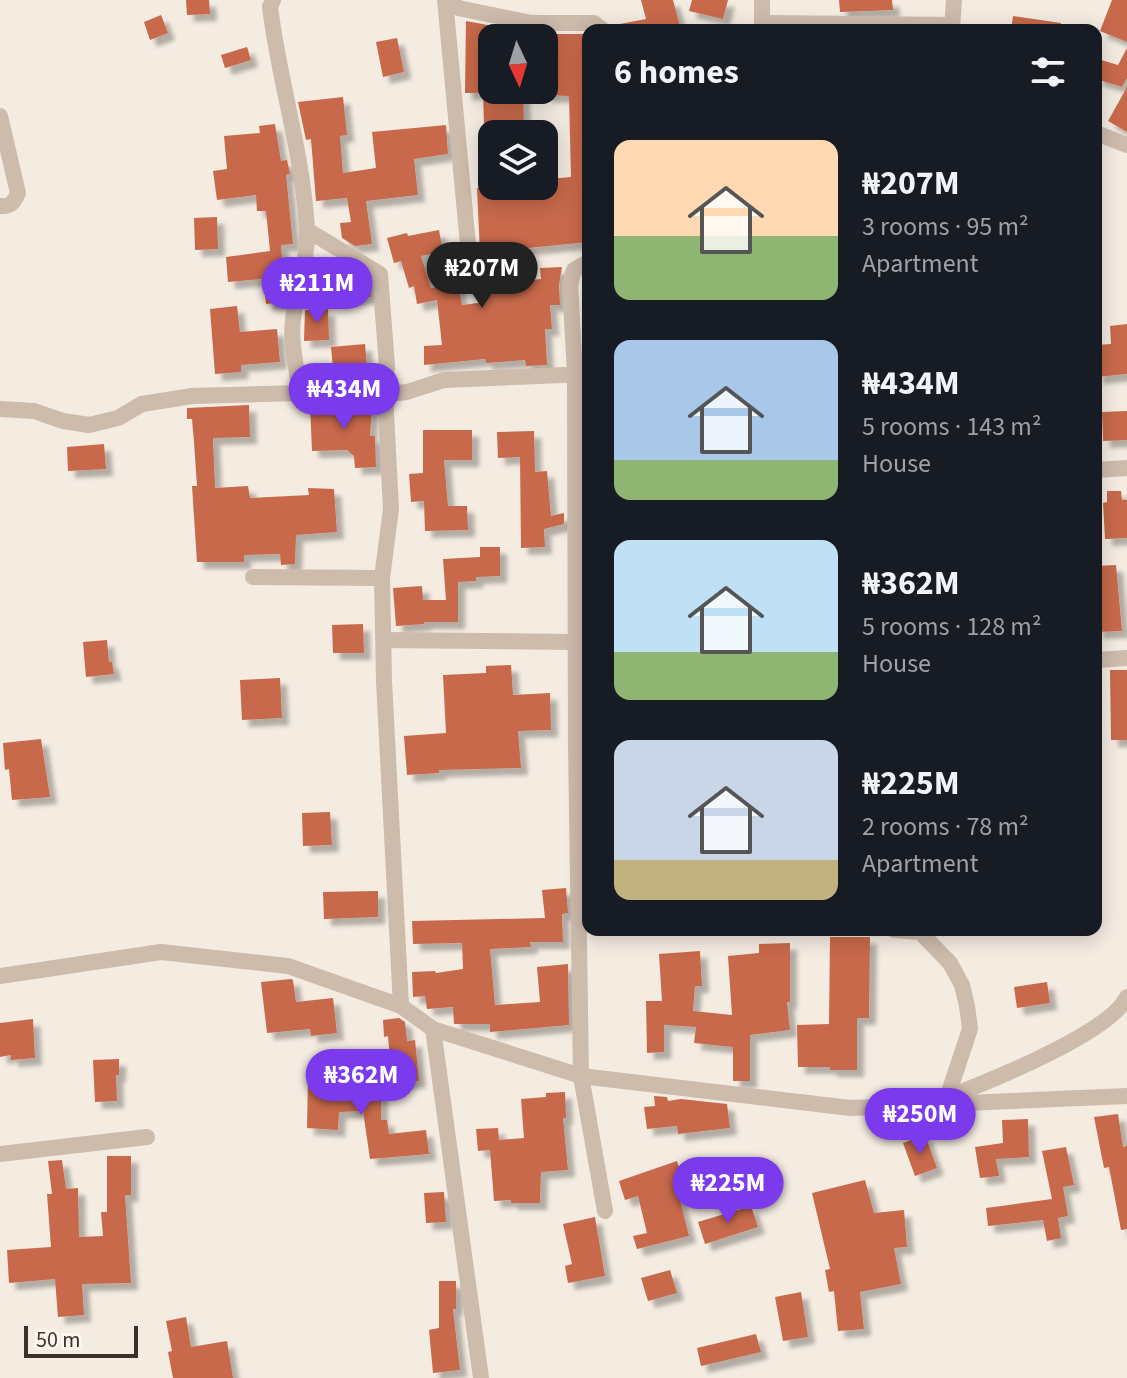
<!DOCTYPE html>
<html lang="en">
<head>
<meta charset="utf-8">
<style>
	:root { --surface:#171b24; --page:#242831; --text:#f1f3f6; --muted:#9ea1a6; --accent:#7c3aed }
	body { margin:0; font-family:"Source Sans 3",sans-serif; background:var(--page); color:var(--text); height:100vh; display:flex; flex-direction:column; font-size:30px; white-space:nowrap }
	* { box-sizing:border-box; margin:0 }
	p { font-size:26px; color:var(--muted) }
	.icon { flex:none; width:44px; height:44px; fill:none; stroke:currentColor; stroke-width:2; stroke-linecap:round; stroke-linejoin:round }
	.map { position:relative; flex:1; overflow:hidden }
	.details { position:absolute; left:582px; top:24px; width:520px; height:912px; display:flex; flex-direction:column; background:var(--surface); border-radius:16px; box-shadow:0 4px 20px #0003 }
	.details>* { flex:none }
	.needle { width:52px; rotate:176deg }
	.fabs { position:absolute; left:478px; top:24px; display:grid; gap:16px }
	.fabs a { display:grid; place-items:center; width:80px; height:80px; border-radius:16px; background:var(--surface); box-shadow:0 4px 20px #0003; font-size:40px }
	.scale { position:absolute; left:24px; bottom:20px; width:114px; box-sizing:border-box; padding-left:8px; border:4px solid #3b302b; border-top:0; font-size:22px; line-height:28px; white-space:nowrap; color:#3b302b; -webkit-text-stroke:6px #fbf5ee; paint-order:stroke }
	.price { position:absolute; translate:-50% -68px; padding:0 18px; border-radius:28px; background:var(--accent); color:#fff; font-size:26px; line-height:52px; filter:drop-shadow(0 2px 4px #0008) }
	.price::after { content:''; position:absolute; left:50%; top:48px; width:24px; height:18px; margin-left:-12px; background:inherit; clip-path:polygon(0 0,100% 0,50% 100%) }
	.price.on { background:#222; color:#fff }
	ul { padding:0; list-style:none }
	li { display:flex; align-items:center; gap:24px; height:200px; padding:0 32px }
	li span { display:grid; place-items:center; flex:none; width:224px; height:160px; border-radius:16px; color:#555 }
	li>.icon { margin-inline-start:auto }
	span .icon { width:96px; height:96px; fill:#fffc; stroke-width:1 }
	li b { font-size:34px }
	h2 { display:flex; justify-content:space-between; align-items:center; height:96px; padding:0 32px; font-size:34px }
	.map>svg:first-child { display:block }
	.building { fill:#c8694b; filter:url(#shadow) }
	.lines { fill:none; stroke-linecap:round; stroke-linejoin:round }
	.street { stroke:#cdbbac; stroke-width:16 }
</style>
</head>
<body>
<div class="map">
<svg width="1127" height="1378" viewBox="0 0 1127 1378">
	<defs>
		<filter id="shadow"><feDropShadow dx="7" dy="7" stdDeviation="2" flood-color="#0004"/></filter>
	</defs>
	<rect width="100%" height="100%" fill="#f4ebe1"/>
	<g class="building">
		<path d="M 186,0 L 209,0 L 210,14 L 187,15 Z"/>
		<path d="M 641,0 L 673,0 L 681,30 L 620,30 L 620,24 L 646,19 Z"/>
		<path d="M 692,0 L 728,0 L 723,19 L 689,11 Z"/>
		<path d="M 839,0 L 892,0 L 893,10 L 840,12 Z"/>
		<path d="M 1112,0 L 1127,0 L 1127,42 L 1100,31 Z"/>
		<path d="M 161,15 L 168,33 L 150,40 L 144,22 Z"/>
		<path d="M 1013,16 L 1061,23 L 1060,30 L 1011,30 Z"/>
		<path d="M 466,21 L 493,26 L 492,90 L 523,90 L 524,125 L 484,125 L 483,93 L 465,93 Z"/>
		<path d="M 544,34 L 588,34 L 588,242 L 480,253 L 477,188 L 549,186 L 548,179 L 571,177 L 569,96 L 544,95 Z"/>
		<path d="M 397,38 L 404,72 L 383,77 L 376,42 Z"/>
		<path d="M 247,47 L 251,60 L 225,68 L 221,55 Z"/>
		<path d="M 1127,48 L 1127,78 L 1122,87 L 1096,79 L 1098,59 L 1118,65 Z"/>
		<path d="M 1127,87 L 1127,132 L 1108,121 Z"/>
		<path d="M 343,97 L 347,135 L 340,136 L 343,173 L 376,168 L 372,132 L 446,125 L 448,154 L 414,159 L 418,195 L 366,201 L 372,244 L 355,246 L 342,238 L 340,223 L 351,222 L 347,198 L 316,201 L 311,139 L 306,140 L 298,102 Z"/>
		<path d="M 275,124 L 281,161 L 287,160 L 290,174 L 286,175 L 293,244 L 281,245 L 285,302 L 266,304 L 263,279 L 228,282 L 226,257 L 270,251 L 266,211 L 257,211 L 256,195 L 217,200 L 213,171 L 227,169 L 224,136 L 260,133 L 259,126 Z"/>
		<path d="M 217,217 L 218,249 L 195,250 L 194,218 Z"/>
		<path d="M 439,230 L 443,252 L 421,256 L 431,288 L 458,283 L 462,305 L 485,302 L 484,269 L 505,269 L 505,283 L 541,279 L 540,268 L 562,267 L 559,285 L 560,305 L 550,305 L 552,329 L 545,329 L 547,365 L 526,366 L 525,360 L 486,363 L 485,359 L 424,365 L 424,346 L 442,345 L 437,300 L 417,304 L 414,286 L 409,288 L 401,261 L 394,263 L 387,238 L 407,233 L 408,236 Z"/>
		<path d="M 360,275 L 369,280 L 371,297 L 348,299 L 346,276 Z"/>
		<path d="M 237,306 L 240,332 L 277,329 L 280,362 L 241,365 L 241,372 L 215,374 L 210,309 Z"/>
		<path d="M 328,309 L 329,340 L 304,341 L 305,310 Z"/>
		<path d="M 1127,324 L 1127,374 L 1096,377 L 1096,345 L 1111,344 L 1110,326 Z"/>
		<path d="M 365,344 L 367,367 L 333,369 L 331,347 Z"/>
		<path d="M 310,404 L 372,405 L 370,436 L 375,436 L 376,467 L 355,468 L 354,456 L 347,450 L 312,451 Z"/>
		<path d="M 249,405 L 250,437 L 213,438 L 215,488 L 248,486 L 250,498 L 309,495 L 308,488 L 334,489 L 337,532 L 296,535 L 295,564 L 281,565 L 280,554 L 244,555 L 244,562 L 197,562 L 192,486 L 197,486 L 194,442 L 192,419 L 187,419 L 187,408 Z"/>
		<path d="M 1127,411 L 1127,440 L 1103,441 L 1102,412 Z"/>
		<path d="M 423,430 L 472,430 L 472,460 L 444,460 L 448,506 L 467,506 L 468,530 L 425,531 L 424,501 L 411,502 L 409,474 L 423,473 Z"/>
		<path d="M 534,431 L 535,472 L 547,471 L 551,516 L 564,513 L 564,524 L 544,529 L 545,547 L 521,548 L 520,457 L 498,458 L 497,432 Z"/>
		<path d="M 104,444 L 106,469 L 68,471 L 67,447 Z"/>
		<path d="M 1107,491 L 1121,491 L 1122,500 L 1127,500 L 1127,538 L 1105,539 L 1103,503 L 1107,502 Z"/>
		<path d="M 480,547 L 500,547 L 500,576 L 476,577 L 476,581 L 458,582 L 458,622 L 424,622 L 424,624 L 396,626 L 393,588 L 422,586 L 423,600 L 446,600 L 443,559 L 480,557 Z"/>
		<path d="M 1116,565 L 1122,631 L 1096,632 L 1096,566 Z"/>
		<path d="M 363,624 L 364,653 L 333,653 L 332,625 Z"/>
		<path d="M 107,640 L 109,662 L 112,662 L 114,674 L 86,677 L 83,642 Z"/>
		<path d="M 511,665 L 513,695 L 550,693 L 551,730 L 518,731 L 521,768 L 439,770 L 439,773 L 407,775 L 404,736 L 446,733 L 443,675 L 486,673 L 486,666 Z"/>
		<path d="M 1110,670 L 1127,670 L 1127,740 L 1111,740 Z"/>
		<path d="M 280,678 L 282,718 L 242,720 L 240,680 Z"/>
		<path d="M 41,739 L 50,797 L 12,800 L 9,769 L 5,770 L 3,743 Z"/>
		<path d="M 330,812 L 332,845 L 303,846 L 302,813 Z"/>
		<path d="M 566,888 L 568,913 L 562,914 L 563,942 L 530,942 L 531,947 L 490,949 L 495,1005 L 540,1002 L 537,967 L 568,964 L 569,1025 L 490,1032 L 490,1024 L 454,1024 L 453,1007 L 427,1009 L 425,996 L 413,997 L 412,972 L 435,971 L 436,973 L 463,969 L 462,943 L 413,944 L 412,921 L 545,918 L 542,890 Z"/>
		<path d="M 378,891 L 378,917 L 324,919 L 323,892 Z"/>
		<path d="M 830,937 L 870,937 L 869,1018 L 857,1018 L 857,1070 L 830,1070 L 830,1067 L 798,1067 L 797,1025 L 829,1024 Z"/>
		<path d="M 790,943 L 790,1002 L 787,1002 L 790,1030 L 750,1035 L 750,1081 L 733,1081 L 733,1047 L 694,1043 L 696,1027 L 664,1025 L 664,1052 L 647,1053 L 646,1001 L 662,1001 L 659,954 L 700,951 L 702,986 L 695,986 L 693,1011 L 732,1015 L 728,956 L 759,953 L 759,944 Z"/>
		<path d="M 291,979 L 293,980 L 296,1002 L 333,998 L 337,1033 L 311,1036 L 310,1029 L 267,1033 L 261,982 Z"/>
		<path d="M 1047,982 L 1050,1003 L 1017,1008 L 1014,987 Z"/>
		<path d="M 399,1018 L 405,1022 L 407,1041 L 415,1040 L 419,1081 L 392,1084 L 388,1036 L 384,1037 L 383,1020 Z"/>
		<path d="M 33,1019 L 35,1058 L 11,1060 L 11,1055 L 0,1057 L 0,1023 Z"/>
		<path d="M 119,1059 L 119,1075 L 116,1075 L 117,1101 L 95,1102 L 93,1060 Z"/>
		<path d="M 308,1078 L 343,1083 L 381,1082 L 381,1120 L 387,1120 L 389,1134 L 426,1130 L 429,1154 L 370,1159 L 363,1111 L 339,1112 L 338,1130 L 307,1128 Z"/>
		<path d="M 565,1092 L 566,1118 L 563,1118 L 568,1170 L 541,1172 L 540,1203 L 511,1203 L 511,1200 L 494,1201 L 490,1150 L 478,1151 L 476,1129 L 498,1128 L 499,1140 L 524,1138 L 521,1099 L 546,1097 L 546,1093 Z"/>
		<path d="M 654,1096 L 667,1097 L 668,1101 L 681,1099 L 727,1104 L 730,1128 L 678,1134 L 677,1126 L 647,1129 L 644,1107 L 655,1106 Z"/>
		<path d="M 1118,1114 L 1123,1147 L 1127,1146 L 1127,1229 L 1121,1230 L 1109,1167 L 1104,1168 L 1094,1117 Z"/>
		<path d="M 1028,1119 L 1029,1157 L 996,1159 L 999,1176 L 980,1178 L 975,1147 L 1003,1143 L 1002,1120 Z"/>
		<path d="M 925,1135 L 937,1168 L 915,1176 L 903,1143 Z"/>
		<path d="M 1066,1147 L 1074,1185 L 1063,1187 L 1068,1216 L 1058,1218 L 1061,1238 L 1047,1241 L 1043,1220 L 988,1226 L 986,1208 L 1052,1199 L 1042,1151 Z"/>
		<path d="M 107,1156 L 131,1156 L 131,1195 L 125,1195 L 131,1283 L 82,1284 L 84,1315 L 58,1317 L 55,1279 L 9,1283 L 7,1250 L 51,1247 L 47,1194 L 52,1194 L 48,1161 L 62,1160 L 66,1189 L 78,1188 L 79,1237 L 103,1236 L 101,1212 L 107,1212 Z"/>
		<path d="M 677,1161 L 683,1182 L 676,1184 L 689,1236 L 637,1249 L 633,1236 L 647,1233 L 638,1196 L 625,1200 L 619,1181 Z"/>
		<path d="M 865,1180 L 874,1213 L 904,1210 L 907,1247 L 894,1248 L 901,1284 L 860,1292 L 864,1329 L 838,1331 L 834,1291 L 829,1292 L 825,1270 L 830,1269 L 812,1193 Z"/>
		<path d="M 444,1192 L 446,1222 L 426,1223 L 424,1193 Z"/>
		<path d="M 751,1206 L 758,1227 L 705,1244 L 698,1222 Z"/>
		<path d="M 595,1217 L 605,1276 L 568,1283 L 565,1266 L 572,1264 L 563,1224 Z"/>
		<path d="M 670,1270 L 677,1293 L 648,1301 L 641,1278 Z"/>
		<path d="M 439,1281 L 456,1281 L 456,1309 L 453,1309 L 460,1370 L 433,1373 L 429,1330 L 439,1328 Z"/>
		<path d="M 801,1292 L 808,1337 L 783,1341 L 775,1297 Z"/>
		<path d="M 186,1317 L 191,1347 L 227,1341 L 233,1378 L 173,1378 L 168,1352 L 172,1351 L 166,1321 Z"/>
		<path d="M 756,1334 L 761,1352 L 701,1366 L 697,1348 Z"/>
	</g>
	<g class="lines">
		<g class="street">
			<path d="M 273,0 L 270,7 C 279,81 303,154 307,230 C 308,263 296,288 293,320 C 290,342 297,370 300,393"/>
			<path d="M 445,0 L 469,255"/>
			<path d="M 452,0 L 458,8 L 531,23 L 594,23 L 603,30"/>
			<path d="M 762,0 L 762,30"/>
			<path d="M 762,23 L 952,25"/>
			<path d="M 952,30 L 954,0"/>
			<path d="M 0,116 L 18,193 C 14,202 11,207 0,206"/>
			<path d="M 1096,133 L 1127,145"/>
			<path d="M 307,230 L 380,274 L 387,366 L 385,394 L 391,509 L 382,578 L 384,681 L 401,1006"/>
			<path d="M 0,409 L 34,411 L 63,421 L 89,425 L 118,418 L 142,404 L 192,396 L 300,393 L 385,394 L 407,392 L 444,380 L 588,374"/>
			<path d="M 1096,470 L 1127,468"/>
			<path d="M 253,577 L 382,578"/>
			<path d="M 384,640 L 576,642"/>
			<path d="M 1096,660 L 1127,658"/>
			<path d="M 576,744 L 575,373 L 570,285 L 574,270 L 588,262"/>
			<path d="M 588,745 L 576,744 L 581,1076 L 605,1211"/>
			<path d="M 894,930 L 920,932 L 950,963 L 962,985 L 967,1006 L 970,1029 L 947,1098"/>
			<path d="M 0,976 L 161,952 L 288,966 L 401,1006 L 433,1029 L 581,1076 L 850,1108 L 1127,1096"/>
			<path d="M 433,1029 L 481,1378"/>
			<path d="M 938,1101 C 980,1085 1108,1035 1127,997"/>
			<path d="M 0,1154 L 147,1137"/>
		</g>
	</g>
</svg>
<div class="fabs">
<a><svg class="needle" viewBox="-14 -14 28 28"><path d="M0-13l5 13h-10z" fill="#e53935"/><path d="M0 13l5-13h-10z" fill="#9ea1a6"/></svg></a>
<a><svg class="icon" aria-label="layers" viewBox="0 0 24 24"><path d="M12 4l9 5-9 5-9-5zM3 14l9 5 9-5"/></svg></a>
</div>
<div class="scale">50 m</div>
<b class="price on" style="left:482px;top:310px">₦207M</b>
<b class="price" style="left:317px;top:325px">₦211M</b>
<b class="price" style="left:344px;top:431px">₦434M</b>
<b class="price" style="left:361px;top:1117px">₦362M</b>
<b class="price" style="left:920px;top:1156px">₦250M</b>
<b class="price" style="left:728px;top:1225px">₦225M</b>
<section class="details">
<h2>6 homes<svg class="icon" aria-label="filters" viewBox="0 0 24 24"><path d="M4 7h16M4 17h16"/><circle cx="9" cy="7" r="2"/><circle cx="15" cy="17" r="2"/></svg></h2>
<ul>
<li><span style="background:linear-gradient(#ffd9b3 60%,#8fb573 0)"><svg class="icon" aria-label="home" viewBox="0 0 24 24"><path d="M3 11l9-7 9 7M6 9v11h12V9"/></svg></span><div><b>₦207M</b><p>3 rooms · 95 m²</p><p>Apartment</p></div></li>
<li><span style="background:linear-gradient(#a9c7e8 75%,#8fb573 0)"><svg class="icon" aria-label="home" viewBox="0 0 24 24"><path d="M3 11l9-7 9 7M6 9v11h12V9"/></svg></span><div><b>₦434M</b><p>5 rooms · 143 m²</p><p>House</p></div></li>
<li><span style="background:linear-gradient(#bfe0f5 70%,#8fb573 0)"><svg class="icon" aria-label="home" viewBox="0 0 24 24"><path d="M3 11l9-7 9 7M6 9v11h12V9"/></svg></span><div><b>₦362M</b><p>5 rooms · 128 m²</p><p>House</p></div></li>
<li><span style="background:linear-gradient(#c9d6e8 75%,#c2b280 0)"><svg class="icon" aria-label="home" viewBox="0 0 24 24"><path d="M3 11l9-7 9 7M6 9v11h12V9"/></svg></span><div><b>₦225M</b><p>2 rooms · 78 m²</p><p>Apartment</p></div></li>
</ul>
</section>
</div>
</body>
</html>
